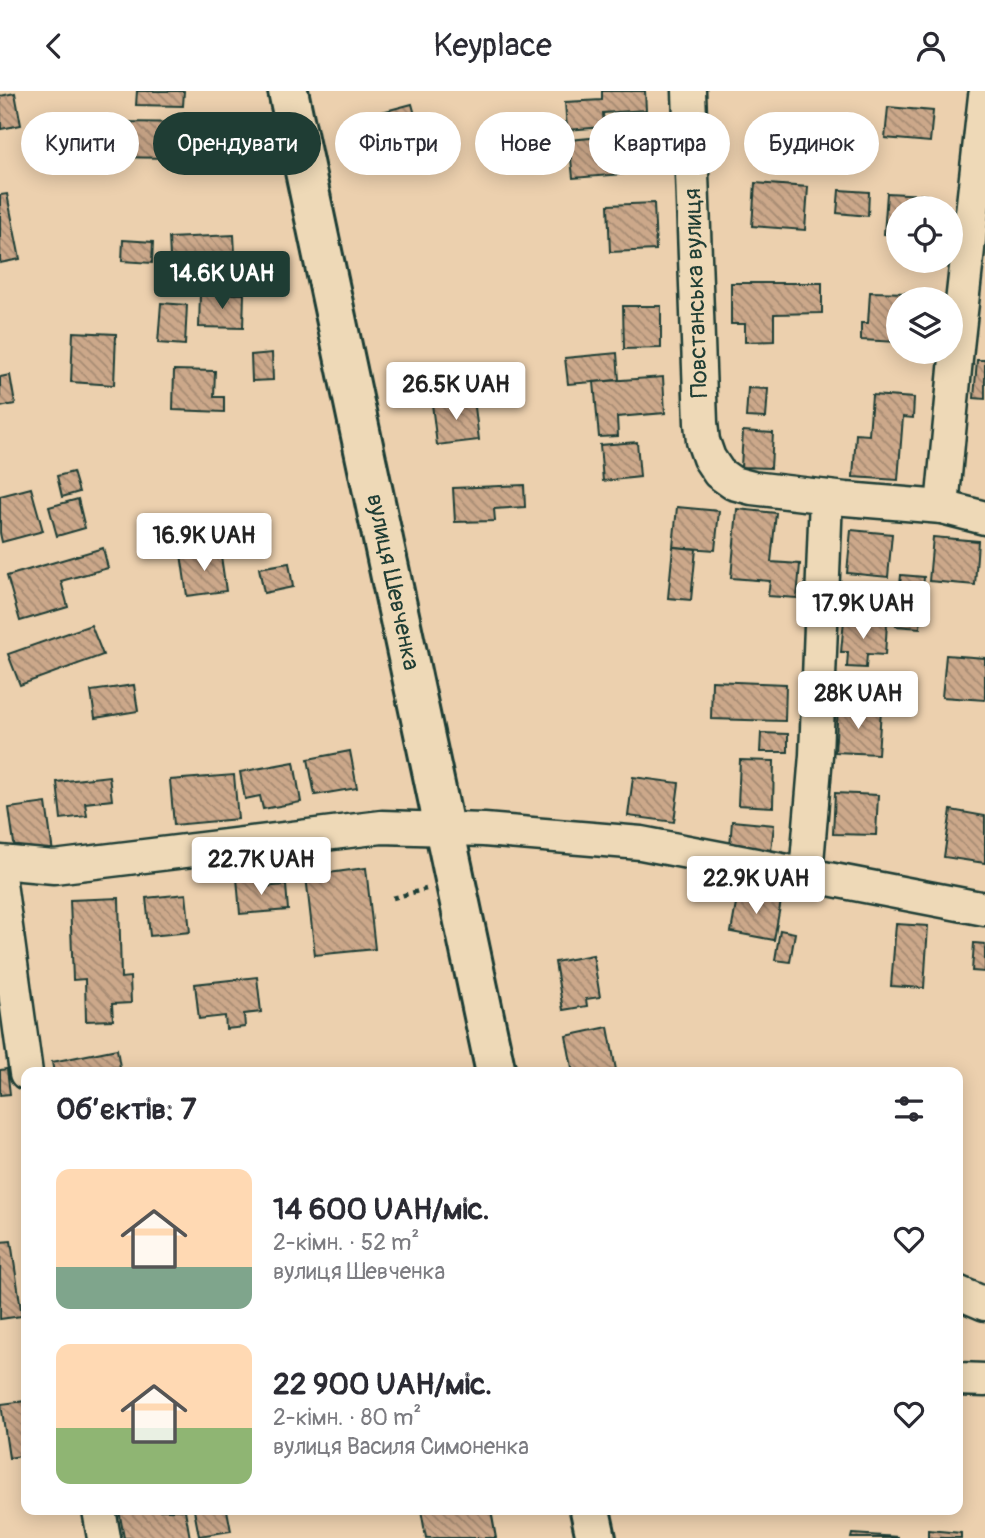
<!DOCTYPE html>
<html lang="uk">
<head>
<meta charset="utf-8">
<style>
	:root { --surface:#fff; --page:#f2f2f3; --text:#2b2b33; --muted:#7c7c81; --accent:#1f3d34 }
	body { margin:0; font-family:Pangolin,sans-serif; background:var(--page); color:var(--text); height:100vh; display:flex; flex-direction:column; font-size:26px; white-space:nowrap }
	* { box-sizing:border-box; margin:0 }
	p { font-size:23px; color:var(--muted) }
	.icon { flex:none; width:38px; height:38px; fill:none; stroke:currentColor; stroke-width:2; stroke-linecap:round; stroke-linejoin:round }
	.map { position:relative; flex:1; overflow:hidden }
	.drawer { position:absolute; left:21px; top:976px; width:942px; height:448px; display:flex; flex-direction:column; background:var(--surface); border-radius:14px; box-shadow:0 4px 18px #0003 }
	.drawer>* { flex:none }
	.guide { position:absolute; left:21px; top:21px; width:943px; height:63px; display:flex; gap:14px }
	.controls { position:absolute; left:886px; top:105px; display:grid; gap:14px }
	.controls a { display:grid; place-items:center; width:77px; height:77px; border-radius:50%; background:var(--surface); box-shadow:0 4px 18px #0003; font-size:35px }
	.price { position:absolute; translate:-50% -60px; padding:0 16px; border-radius:7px; background:#fff; color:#222; font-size:23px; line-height:46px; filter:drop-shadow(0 2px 4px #0008) }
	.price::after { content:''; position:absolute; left:50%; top:42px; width:21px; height:16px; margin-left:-10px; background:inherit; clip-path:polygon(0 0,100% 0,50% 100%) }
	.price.current { background:var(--accent); color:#fff }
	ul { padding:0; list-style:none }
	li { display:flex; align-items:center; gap:21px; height:175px; padding:0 35px }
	li span { display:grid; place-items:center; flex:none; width:196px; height:140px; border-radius:14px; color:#555 }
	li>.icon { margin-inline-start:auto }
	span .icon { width:84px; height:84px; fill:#fffc; stroke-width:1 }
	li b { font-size:30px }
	h2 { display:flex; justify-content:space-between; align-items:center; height:84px; padding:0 35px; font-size:30px }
	.tag { padding:0 24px; border-radius:32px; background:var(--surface); box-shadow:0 4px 18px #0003; font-size:24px; line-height:63px }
	.tag.current { background:var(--accent); color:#fff }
	header { display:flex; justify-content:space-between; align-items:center; height:91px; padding:0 35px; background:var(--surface); font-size:32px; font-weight:600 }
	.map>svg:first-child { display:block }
	.building { fill:url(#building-back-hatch); stroke:#1f3d34; stroke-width:2 }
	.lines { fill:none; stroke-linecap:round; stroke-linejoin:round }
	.minor-casing { stroke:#1f3d34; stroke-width:37 }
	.secondary-casing { stroke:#1f3d34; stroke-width:44 }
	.path { stroke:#1f3d34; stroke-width:4.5; stroke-dasharray:5 5; stroke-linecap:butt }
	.minor { stroke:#eed9b7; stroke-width:32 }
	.secondary { stroke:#eed9b7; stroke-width:38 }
	.labels { text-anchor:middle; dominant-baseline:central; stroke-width:5; stroke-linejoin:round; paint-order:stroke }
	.street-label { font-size:24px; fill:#1f3d34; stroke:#eed9b7 }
</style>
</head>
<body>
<header><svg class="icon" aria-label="back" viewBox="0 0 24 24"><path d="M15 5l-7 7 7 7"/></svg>Keyplace<svg class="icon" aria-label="person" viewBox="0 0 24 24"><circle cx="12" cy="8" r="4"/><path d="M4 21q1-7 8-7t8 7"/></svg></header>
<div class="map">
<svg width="985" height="1447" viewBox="0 0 985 1447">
	<defs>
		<pattern id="building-back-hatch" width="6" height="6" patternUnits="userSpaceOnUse" patternTransform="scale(1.75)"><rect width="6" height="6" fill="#cca88a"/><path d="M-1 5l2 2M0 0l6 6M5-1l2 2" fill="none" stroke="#a58a72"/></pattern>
	</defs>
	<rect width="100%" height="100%" fill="#ecd0ae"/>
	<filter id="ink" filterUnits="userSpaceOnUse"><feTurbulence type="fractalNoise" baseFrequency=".0143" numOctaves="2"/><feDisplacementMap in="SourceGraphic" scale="14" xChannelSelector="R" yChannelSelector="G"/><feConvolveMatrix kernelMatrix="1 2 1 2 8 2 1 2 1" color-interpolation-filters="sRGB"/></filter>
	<g filter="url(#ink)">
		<g class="building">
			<path d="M 137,0 L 184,0 L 183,15 L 136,14 Z"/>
			<path d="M 602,0 L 645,0 L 646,19 L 603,22 L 604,36 L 567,39 L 565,11 L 602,9 Z"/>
			<path d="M 15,2 L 21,34 L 1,38 L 0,5 Z"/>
			<path d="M 412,13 L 417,31 L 403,35 L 407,52 L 373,61 L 363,26 Z"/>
			<path d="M 888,16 L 933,20 L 930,51 L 885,47 Z"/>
			<path d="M 116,31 L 204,32 L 204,57 L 170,56 L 170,67 L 115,66 Z"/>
			<path d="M 646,42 L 649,81 L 573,87 L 569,49 Z"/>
			<path d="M 755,92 L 808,96 L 805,139 L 752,135 Z"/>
			<path d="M 839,99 L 869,101 L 868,125 L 837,122 Z"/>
			<path d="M 887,102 L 926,104 L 925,117 L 898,117 L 898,144 L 884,143 Z"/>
			<path d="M 7,103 L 20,168 L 0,172 L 0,104 Z"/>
			<path d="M 654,112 L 656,159 L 610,161 L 608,114 Z"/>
			<path d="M 234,144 L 236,181 L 171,184 L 169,147 Z"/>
			<path d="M 123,149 L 153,151 L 152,172 L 122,170 Z"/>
			<path d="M 731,192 L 822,192 L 822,222 L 774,223 L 774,250 L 745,251 L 745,233 L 731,233 Z"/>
			<path d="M 870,201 L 909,202 L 909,208 L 898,208 L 898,251 L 861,249 L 861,232 L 868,232 Z"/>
			<path d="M 200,203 L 244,203 L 243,237 L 199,236 Z"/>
			<path d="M 161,212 L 187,214 L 185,254 L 158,252 Z"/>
			<path d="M 623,215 L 661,215 L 661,257 L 624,258 Z"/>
			<path d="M 73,241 L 116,243 L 114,294 L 71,291 Z"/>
			<path d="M 272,262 L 273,289 L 252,290 L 251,264 Z"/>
			<path d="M 617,262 L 619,289 L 568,293 L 565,267 Z"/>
			<path d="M 977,269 L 985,269 L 985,308 L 974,307 Z"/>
			<path d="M 174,279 L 215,280 L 214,306 L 224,306 L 224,321 L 173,319 Z"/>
			<path d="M 10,284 L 15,313 L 0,316 L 0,286 Z"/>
			<path d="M 663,286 L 665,322 L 617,326 L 618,345 L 599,346 L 594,291 Z"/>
			<path d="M 748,297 L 768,298 L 766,327 L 746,326 Z"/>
			<path d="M 872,304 L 914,307 L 913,327 L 903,326 L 898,389 L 853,386 L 856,343 L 869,344 Z"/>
			<path d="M 474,308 L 479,349 L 437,354 L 432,313 Z"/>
			<path d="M 743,340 L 773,342 L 771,377 L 741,376 Z"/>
			<path d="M 637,351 L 640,386 L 603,390 L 600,354 Z"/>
			<path d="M 73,381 L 79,401 L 62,406 L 57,385 Z"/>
			<path d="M 524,394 L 525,416 L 494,418 L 495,430 L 455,431 L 453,397 Z"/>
			<path d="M 31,397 L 43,440 L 2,451 L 0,442 L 0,405 Z"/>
			<path d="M 78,408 L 85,437 L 57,445 L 49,416 Z"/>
			<path d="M 677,416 L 719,420 L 715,459 L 673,456 Z"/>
			<path d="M 737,418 L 776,422 L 771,471 L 800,473 L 797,507 L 768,505 L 770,490 L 731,487 Z"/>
			<path d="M 851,439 L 892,443 L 888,486 L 847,482 Z"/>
			<path d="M 933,446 L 978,450 L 975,494 L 929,490 Z"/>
			<path d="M 673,456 L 696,458 L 691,509 L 668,507 Z"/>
			<path d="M 103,457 L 108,477 L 61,490 L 68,516 L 20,530 L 7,485 Z"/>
			<path d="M 220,458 L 226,500 L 187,505 L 181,463 Z"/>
			<path d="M 289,472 L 293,496 L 264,502 L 259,477 Z"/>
			<path d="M 901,484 L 924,486 L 920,537 L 896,535 Z"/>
			<path d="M 844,529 L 887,532 L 885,564 L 867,563 L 866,577 L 847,576 L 848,561 L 841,561 Z"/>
			<path d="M 91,534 L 103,564 L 20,594 L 8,563 Z"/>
			<path d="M 946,564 L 985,567 L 985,609 L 942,606 Z"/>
			<path d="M 712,590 L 786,593 L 785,630 L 711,628 Z"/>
			<path d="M 134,594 L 138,620 L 95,627 L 91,600 Z"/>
			<path d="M 838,617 L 881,619 L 878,663 L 835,661 Z"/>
			<path d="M 761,642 L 788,643 L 788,661 L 760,661 Z"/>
			<path d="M 350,660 L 357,697 L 315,704 L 308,668 Z"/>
			<path d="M 740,669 L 774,670 L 773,716 L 738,714 Z"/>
			<path d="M 294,671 L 301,711 L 263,718 L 260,705 L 245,708 L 240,681 Z"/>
			<path d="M 234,684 L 238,728 L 174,734 L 170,689 Z"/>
			<path d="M 109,685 L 112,709 L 85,712 L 87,725 L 61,728 L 57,691 Z"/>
			<path d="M 633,686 L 679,692 L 674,731 L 628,725 Z"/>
			<path d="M 835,702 L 878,704 L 876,744 L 833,743 Z"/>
			<path d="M 46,712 L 53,762 L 16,767 L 9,717 Z"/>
			<path d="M 951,719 L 985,725 L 985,772 L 944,766 Z"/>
			<path d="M 732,730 L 774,734 L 771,760 L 730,756 Z"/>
			<path d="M 366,777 L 375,858 L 315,864 L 306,785 Z"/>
			<path d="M 260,785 L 261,796 L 286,794 L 288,819 L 240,823 L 237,787 Z"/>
			<path d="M 738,802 L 781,810 L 774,849 L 731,841 Z"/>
			<path d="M 186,803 L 190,841 L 150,845 L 146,807 Z"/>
			<path d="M 119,807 L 121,887 L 130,886 L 131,912 L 112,913 L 113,929 L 86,930 L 85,888 L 73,889 L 70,809 Z"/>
			<path d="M 896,833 L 928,835 L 924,897 L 891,895 Z"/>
			<path d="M 780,839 L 795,842 L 790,871 L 775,869 Z"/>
			<path d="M 974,852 L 985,853 L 985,881 L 972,880 Z"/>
			<path d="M 593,864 L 600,906 L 586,908 L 587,915 L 563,919 L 555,871 Z"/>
			<path d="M 257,886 L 261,921 L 244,923 L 245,936 L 226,938 L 225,925 L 199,928 L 195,893 Z"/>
			<path d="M 608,936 L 616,979 L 600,982 L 573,982 L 566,945 Z"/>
			<path d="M 117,958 L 120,976 L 112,977 L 113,982 L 54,982 L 52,971 Z"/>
			<path d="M 7,978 L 10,1003 L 0,1004 L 0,979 Z"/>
			<path d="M 11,1150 L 22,1225 L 0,1228 L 0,1151 Z"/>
			<path d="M 26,1310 L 26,1364 L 9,1367 L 1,1313 Z"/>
			<path d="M 119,1419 L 185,1419 L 190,1447 L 124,1447 Z"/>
			<path d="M 194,1419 L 227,1419 L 231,1440 L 199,1445 Z"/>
			<path d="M 421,1419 L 491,1419 L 496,1447 L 426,1447 Z"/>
			<path d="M 928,1439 L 961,1442 L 961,1447 L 928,1447 Z"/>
			<path d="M 852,1443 L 898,1446 L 898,1447 L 851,1447 Z"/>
		</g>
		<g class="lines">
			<defs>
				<g id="minor">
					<path d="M 689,0 L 701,332 L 703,350 L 709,367 L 719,382 L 733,392 L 752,397 L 846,408 L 942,416 L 985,427"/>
					<path d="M 942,416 L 957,257 L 985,5"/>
					<path d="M 0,771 L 54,776 L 382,736 L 484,739 L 641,752 L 985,818"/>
					<path d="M 806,783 L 816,664 L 826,406"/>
					<path d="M 0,792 L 26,982"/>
					<path d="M 957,1201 L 985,1213"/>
					<path d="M 957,1288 L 985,1289"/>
					<path d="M 99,1419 L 104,1447"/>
				</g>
				<g id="secondary">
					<path d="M 288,0 L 496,982"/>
					<path d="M 590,1419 L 596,1447"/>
				</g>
			</defs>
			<use href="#minor" class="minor-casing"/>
			<use href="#secondary" class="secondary-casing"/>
			<path class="path" d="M 393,807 L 426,798"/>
			<use href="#minor" class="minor"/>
			<use href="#secondary" class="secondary"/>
		</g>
	</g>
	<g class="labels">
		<g class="street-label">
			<text transform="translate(696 202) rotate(-92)">Повстанська вулиця</text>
			<text transform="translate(393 491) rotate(78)">вулиця Шевченка</text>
		</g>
	</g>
</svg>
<div class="controls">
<a><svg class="icon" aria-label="locate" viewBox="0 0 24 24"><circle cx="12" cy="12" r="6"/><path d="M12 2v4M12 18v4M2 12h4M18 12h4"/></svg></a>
<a><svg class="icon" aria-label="layers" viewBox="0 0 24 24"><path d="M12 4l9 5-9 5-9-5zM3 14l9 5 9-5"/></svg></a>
</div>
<b class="price current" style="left:222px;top:220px">14.6K UAH</b>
<b class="price" style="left:456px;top:331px">26.5K UAH</b>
<b class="price" style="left:204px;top:482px">16.9K UAH</b>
<b class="price" style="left:863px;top:550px">17.9K UAH</b>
<b class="price" style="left:858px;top:640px">28K UAH</b>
<b class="price" style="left:261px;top:806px">22.7K UAH</b>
<b class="price" style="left:756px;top:825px">22.9K UAH</b>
<div class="guide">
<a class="tag">Купити</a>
<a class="tag current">Орендувати</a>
<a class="tag">Фільтри</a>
<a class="tag">Нове</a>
<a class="tag">Квартира</a>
<a class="tag">Будинок</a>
</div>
<section class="drawer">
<h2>Об’єктів: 7<svg class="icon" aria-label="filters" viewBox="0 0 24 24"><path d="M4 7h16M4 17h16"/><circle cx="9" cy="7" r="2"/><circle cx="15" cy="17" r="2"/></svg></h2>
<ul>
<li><span style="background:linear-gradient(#ffd9b3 70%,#7fa58c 0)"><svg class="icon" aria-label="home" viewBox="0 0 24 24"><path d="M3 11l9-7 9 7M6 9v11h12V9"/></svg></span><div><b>14 600 UAH/міс.</b><p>2-кімн. · 52 m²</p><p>вулиця Шевченка</p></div><svg class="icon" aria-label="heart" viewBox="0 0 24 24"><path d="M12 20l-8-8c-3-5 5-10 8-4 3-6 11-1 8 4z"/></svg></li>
<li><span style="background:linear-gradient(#ffd9b3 60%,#8fb573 0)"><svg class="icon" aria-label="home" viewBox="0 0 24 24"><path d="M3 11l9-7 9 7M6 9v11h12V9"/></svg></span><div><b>22 900 UAH/міс.</b><p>2-кімн. · 80 m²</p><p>вулиця Василя Симоненка</p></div><svg class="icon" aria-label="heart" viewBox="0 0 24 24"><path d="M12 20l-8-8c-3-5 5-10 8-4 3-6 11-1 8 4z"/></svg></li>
</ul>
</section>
</div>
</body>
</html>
